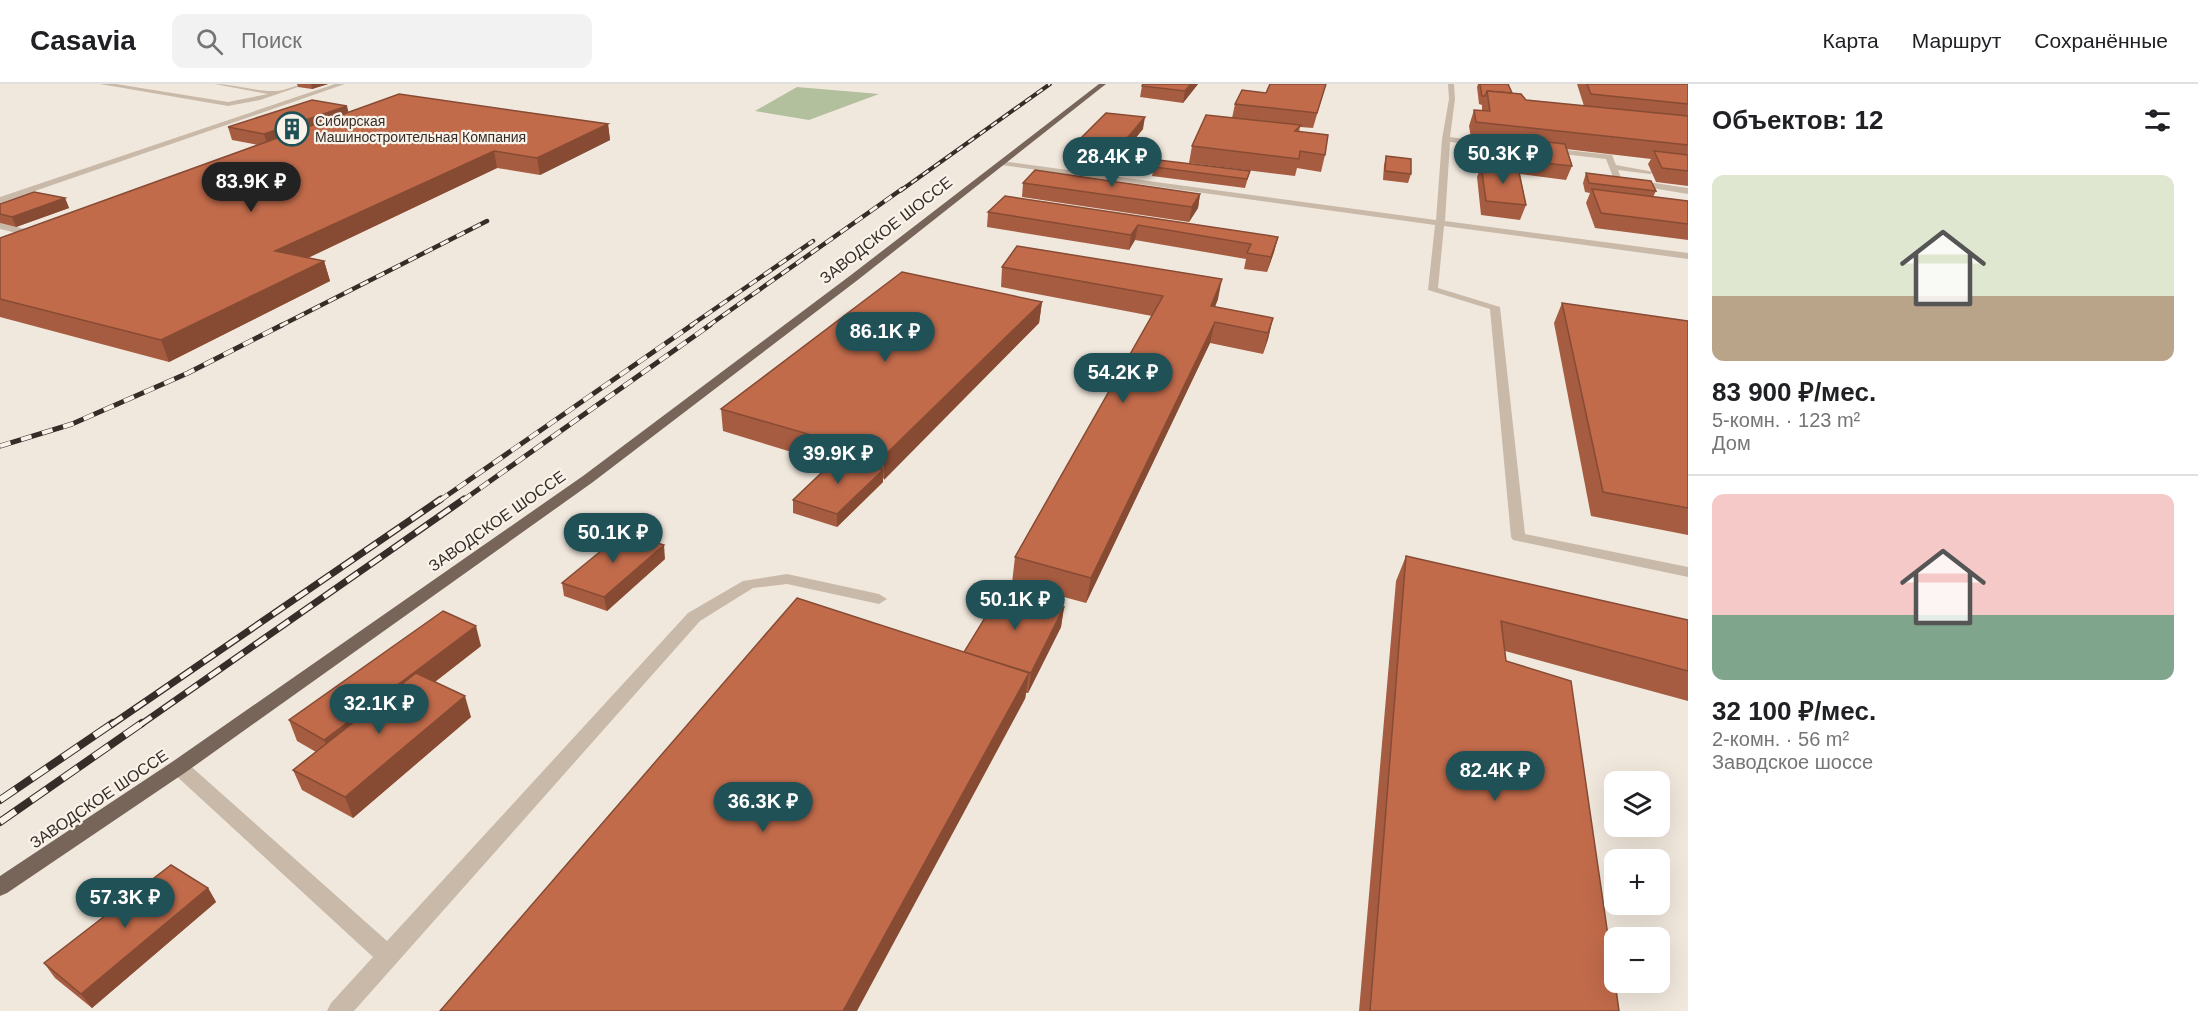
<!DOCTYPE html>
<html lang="ru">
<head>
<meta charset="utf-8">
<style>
	:root { --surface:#fff; --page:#f2f2f2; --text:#202124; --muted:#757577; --line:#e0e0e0; --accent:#205156 }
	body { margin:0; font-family:Helvetica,sans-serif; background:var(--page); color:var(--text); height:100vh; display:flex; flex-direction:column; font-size:22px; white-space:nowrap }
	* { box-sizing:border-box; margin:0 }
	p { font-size:20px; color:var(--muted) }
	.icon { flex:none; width:33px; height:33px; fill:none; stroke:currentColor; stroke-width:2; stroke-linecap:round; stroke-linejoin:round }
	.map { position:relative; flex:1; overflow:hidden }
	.drawer { display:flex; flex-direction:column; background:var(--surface); width:510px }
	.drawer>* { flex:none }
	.tools { position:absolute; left:1604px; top:687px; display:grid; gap:12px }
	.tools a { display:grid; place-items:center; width:66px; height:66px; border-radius:12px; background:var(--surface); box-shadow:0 6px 24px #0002; font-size:30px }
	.price { position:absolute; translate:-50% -51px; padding:0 14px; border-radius:21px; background:var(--accent); color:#fff; font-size:20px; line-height:39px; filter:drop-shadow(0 2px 3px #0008) }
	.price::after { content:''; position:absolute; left:50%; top:36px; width:18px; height:14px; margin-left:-9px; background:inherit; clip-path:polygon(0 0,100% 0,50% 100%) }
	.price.selected { background:#222; color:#fff }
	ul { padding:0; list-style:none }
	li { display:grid; align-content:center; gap:12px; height:318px; padding:0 24px }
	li+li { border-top:2px solid var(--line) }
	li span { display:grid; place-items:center; height:186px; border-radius:12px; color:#555 }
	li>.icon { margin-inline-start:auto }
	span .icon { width:108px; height:108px; fill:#fffc; stroke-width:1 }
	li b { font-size:26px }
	h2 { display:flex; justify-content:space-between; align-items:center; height:72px; padding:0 24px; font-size:26px }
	header { display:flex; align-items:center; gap:36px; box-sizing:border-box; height:84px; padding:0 30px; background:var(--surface); border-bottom:2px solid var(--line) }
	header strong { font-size:28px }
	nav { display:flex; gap:33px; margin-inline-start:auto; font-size:21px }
	.search { width:420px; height:54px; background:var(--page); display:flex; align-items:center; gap:15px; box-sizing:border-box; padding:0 21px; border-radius:12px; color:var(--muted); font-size:22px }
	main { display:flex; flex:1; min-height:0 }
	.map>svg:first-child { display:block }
	.green { fill:#b3c09d }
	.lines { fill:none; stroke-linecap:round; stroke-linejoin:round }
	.minor { fill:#c9b9a9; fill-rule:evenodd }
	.major { fill:#77655a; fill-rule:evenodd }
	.rail-far4-casing { stroke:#362d29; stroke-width:4 }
	.rail-far3-casing { stroke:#362d29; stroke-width:4.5 }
	.rail-far2-casing { stroke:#362d29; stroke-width:5 }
	.rail-far1-casing { stroke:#362d29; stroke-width:7 }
	.rail-casing { stroke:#362d29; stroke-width:8 }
	.rail-far4 { stroke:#f9f2e9; stroke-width:2; stroke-dasharray:7; stroke-linecap:butt }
	.rail-far3 { stroke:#f9f2e9; stroke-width:3; stroke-dasharray:9; stroke-linecap:butt }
	.rail-far2 { stroke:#f9f2e9; stroke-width:4; stroke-dasharray:11; stroke-linecap:butt }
	.rail-far1 { stroke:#f9f2e9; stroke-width:4.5; stroke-dasharray:14; stroke-linecap:butt }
	.rail { stroke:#f9f2e9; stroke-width:6; stroke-dasharray:19; stroke-linecap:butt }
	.wall { fill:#a65c40 }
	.shaded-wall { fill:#874b34 }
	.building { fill:#c16b4b; stroke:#874b34; stroke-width:1.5 }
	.labels { text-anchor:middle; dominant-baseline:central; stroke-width:4.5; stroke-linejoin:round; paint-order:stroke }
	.far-poi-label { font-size:14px; fill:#362d29; stroke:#f9f2e9; text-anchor:start }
	.street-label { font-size:16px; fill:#362d29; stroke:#f9f2e9 }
</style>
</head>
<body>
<header>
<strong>Casavia</strong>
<div class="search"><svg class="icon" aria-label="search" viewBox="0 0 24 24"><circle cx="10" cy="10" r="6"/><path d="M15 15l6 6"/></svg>Поиск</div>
<nav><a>Карта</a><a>Маршрут</a><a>Сохранённые</a></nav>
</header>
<main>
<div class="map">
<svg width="1688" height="927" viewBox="0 0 1688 927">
	<rect width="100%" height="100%" fill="#f1e8dd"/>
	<path class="green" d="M 797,3 L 879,10 L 809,36 L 755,27 Z"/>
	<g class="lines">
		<g class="minor">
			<path d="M 100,0 L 116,0 L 228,18 L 268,10 L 214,0 C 234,0 258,8 275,7 C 286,7 296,0 307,0 L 260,16 L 228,22 Z"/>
			<path d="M 335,0 L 345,0 L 0,119 L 0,113 Z"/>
			<path d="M 1448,0 L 1454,0 L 1455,15 L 1450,53 L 1504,61 L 1500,63 L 1450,58 L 1445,137 L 1688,169 L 1688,175 L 1444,142 L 1438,204 L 1500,223 L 1525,450 L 1688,483 L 1688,493 L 1513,456 L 1511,453 L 1490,225 L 1428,206 L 1435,141 L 1001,81 L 997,79 L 1001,77 L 1436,136 L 1442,55 L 1449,15 Z"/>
			<path d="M 1548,64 L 1612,71 L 1616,81 L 1654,88 L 1650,90 L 1618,86 L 1621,94 L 1688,104 L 1688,110 L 1615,98 L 1606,75 L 1545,68 L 1544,66 Z"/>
			<path d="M 0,139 L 29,146 L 31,148 L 0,162 L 0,156 L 17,149 L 0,145 Z"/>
			<path d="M 787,490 L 879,510 L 887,515 L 879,520 L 787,500 L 753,504 L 700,537 L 354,927 L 327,927 L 331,919 L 373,873 L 172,688 L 170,683 L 172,678 L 179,676 L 186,678 L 387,857 L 688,529 L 743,497 Z"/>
		</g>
		<path class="major" d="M 1099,0 L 1106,0 L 859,195 L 593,398 L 186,688 L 7,809 L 0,812 L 0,792 L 172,678 L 583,392 L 851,191 Z"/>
		<defs>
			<path id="rail-far4" d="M 900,107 L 1050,0"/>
			<g id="rail-far3">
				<path d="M 280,242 L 487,137"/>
				<path d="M 690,242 L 813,157"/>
				<path d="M 708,242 L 902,105"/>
			</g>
			<g id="rail-far2">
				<path d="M 0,362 L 72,340 L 188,289 L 282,241"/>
				<path d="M 439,417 L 692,241"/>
				<path d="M 462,417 L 710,241"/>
			</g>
			<g id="rail-far1">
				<path d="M 111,641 L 441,415"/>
				<path d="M 140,641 L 464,415"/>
			</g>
			<g id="rail">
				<path d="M 0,716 L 113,639"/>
				<path d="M 0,738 L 142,639"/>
			</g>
		</defs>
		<use href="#rail-far4" class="rail-far4-casing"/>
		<use href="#rail-far3" class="rail-far3-casing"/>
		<use href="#rail-far2" class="rail-far2-casing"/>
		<use href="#rail-far1" class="rail-far1-casing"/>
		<use href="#rail" class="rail-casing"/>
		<use href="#rail-far4" class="rail-far4"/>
		<use href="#rail-far3" class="rail-far3"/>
		<use href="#rail-far2" class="rail-far2"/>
		<use href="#rail-far1" class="rail-far1"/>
		<use href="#rail" class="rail"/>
	</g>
	<g class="wall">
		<path d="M 297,0 L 328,0 L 312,5 L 298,3 Z"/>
		<path d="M 1198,0 L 1183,19 L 1140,13 L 1142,2 Z"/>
		<path d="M 1270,0 L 1326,0 L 1313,44 L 1300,43 L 1299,48 L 1325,71 L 1321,88 L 1297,84 L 1295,92 L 1189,79 L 1192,62 L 1232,34 L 1235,20 L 1266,9 Z"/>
		<path d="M 1478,0 L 1508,0 L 1512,9 L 1526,16 L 1584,22 L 1577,0 L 1688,0 L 1688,102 L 1656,98 L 1648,80 L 1651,75 L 1566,65 L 1572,82 L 1566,96 L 1520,90 L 1526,121 L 1520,136 L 1481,131 L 1477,93 L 1480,85 L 1479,64 L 1482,55 L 1471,54 L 1469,42 L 1474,26 L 1482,27 L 1482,21 L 1479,20 L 1477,3 Z"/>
		<path d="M 349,28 L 608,40 L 610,56 L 540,91 L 497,84 L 308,174 L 324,177 L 330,197 L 169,278 L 0,233 L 0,154 L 258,61 L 232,56 L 228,43 Z"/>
		<path d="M 1143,45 L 1115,79 L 1073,74 L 1074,61 Z"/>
		<path d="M 1386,72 L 1411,90 L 1408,99 L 1383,96 L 1384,81 Z"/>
		<path d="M 1154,83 L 1250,87 L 1245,104 L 1152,92 Z"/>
		<path d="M 1586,89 L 1656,107 L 1653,113 L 1688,117 L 1688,156 L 1595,144 L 1586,119 L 1590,109 L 1585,108 L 1583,99 Z"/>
		<path d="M 1023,99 L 1200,110 L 1198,124 L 1189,138 L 1022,113 Z"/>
		<path d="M 65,114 L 69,124 L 16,143 L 0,139 L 0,120 Z"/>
		<path d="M 988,128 L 1278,153 L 1274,168 L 1267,188 L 1244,185 L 1246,175 L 1135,156 L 1129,166 L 987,143 Z"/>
		<path d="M 1002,183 L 1218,215 L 1215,223 L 1273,234 L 1268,255 L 1263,270 L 1210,259 L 1086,519 L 1012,499 L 1015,473 L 1152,232 L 1001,203 Z"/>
		<path d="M 1042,218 L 1039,239 L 883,395 L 883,398 L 837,443 L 793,429 L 793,416 L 831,380 L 723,347 L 721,325 Z"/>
		<path d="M 1562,219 L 1688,237 L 1688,451 L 1591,432 L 1554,239 Z"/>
		<path d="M 1406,472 L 1688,536 L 1688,617 L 1505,567 L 1506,577 L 1619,927 L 1359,927 L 1396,497 Z"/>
		<path d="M 665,475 L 607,527 L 564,512 L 562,499 Z"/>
		<path d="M 1064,523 L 1061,543 L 1028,609 L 1026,609 L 1025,615 L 964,568 Z"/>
		<path d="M 481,562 L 435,598 L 471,633 L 353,734 L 302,706 L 293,686 L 316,668 L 297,657 L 289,636 Z"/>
		<path d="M 208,804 L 216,818 L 92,924 L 55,894 L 44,879 Z"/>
	</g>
	<g class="shaded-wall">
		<path d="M 311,0 L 328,0 L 312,5 Z"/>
		<path d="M 1191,0 L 1198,0 L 1183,19 L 1185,7 Z"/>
		<path d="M 347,22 L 350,34 L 268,63 L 264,50 Z"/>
		<path d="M 1145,33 L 1143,45 L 1115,79 L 1117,66 Z"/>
		<path d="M 608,40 L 610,56 L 540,91 L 537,74 Z"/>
		<path d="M 494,67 L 497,84 L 282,186 L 275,167 Z"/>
		<path d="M 1200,110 L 1198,124 L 1189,138 L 1192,123 Z"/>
		<path d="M 65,114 L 69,124 L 16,143 L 12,133 Z"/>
		<path d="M 1138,141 L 1135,156 L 1129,166 L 1131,151 Z"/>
		<path d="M 1278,153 L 1274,168 L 1267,188 L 1271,173 Z"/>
		<path d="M 324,177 L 330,197 L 169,278 L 161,256 Z"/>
		<path d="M 1222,195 L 1218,215 L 1206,243 L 1211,222 Z"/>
		<path d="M 1042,218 L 1039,239 L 884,396 L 884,372 Z"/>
		<path d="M 1273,234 L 1268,255 L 1263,270 L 1268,249 Z"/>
		<path d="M 1215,238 L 1210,259 L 1086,519 L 1091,494 Z"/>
		<path d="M 883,386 L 883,398 L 837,443 L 837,430 Z"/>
		<path d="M 664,461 L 665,475 L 607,527 L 604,513 Z"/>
		<path d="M 1064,523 L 1061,543 L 1028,609 L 1031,589 Z"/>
		<path d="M 476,542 L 481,562 L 332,677 L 324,656 Z"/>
		<path d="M 1029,589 L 1025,615 L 857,927 L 843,927 Z"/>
		<path d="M 465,612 L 471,633 L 353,734 L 345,713 Z"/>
		<path d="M 208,804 L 216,818 L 92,924 L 81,910 Z"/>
	</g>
	<g class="building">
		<path d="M 1143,0 L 1191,0 L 1185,7 L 1142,2 Z"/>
		<path d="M 1270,0 L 1326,0 L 1317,29 L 1235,20 L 1242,6 L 1266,9 Z"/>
		<path d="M 1480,0 L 1508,0 L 1512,9 L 1487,7 L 1485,12 L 1482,12 Z"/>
		<path d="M 1587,0 L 1688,0 L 1688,20 L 1591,10 Z"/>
		<path d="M 1487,7 L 1521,10 L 1526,16 L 1688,32 L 1688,61 L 1476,38 L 1474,26 L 1490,27 Z"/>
		<path d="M 399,10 L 608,40 L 537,74 L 494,67 L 275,167 L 324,177 L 161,256 L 0,215 L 0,154 Z"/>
		<path d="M 312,16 L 347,22 L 264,50 L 228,43 Z"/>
		<path d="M 1106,29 L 1145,33 L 1117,66 L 1074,61 Z"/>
		<path d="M 1206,31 L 1301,41 L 1295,47 L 1328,51 L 1325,71 L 1300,67 L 1299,75 L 1192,62 Z"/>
		<path d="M 1484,51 L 1565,60 L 1572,82 L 1484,73 Z"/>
		<path d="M 1654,67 L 1688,71 L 1688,87 L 1662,84 Z"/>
		<path d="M 1386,72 L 1411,75 L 1411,90 L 1385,87 Z"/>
		<path d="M 1158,76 L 1250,87 L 1247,95 L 1154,83 Z"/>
		<path d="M 1481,80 L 1518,84 L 1526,121 L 1486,117 Z"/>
		<path d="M 1035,86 L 1200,110 L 1192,123 L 1023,99 Z"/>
		<path d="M 1586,89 L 1651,97 L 1656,107 L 1589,99 Z"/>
		<path d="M 1592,105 L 1688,117 L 1688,140 L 1601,129 Z"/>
		<path d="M 34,108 L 65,114 L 12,133 L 0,130 L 0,120 Z"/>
		<path d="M 1005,112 L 1278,153 L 1271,173 L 1247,169 L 1251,160 L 1138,141 L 1131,151 L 988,128 Z"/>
		<path d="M 1017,162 L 1222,195 L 1211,222 L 1273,234 L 1268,249 L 1215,238 L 1091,494 L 1015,473 L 1163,212 L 1002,183 Z"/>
		<path d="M 902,188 L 1042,218 L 884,372 L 721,325 Z"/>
		<path d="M 1562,219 L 1688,237 L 1688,424 L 1603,408 Z"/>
		<path d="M 838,373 L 883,386 L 837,430 L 793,416 Z"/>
		<path d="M 624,448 L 664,461 L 604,513 L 562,499 Z"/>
		<path d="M 1406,472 L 1688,536 L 1688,587 L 1501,537 L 1506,577 L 1571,597 L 1614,893 L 1614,898 L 1615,898 L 1619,927 L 1370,927 Z"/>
		<path d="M 1002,506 L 1064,523 L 1031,589 L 964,568 Z"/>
		<path d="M 797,514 L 1029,589 L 843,927 L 440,927 Z"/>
		<path d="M 443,527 L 476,542 L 324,656 L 289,636 Z"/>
		<path d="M 416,589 L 465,612 L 345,713 L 293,686 Z"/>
		<path d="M 171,781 L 208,804 L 81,910 L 44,879 Z"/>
	</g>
	<defs>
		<symbol id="building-ring" viewBox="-11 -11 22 22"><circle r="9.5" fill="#f9f2e9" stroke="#205156" stroke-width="1.5"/><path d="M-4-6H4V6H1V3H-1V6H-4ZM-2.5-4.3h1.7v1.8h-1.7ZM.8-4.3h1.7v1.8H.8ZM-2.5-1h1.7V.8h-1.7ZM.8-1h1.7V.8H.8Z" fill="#205156"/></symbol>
	</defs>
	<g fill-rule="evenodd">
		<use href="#building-ring" x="273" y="26" width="38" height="38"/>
	</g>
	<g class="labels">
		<g class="far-poi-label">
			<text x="315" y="37">Сибирская<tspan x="315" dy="16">Машиностроительная Компания</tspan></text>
		</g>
		<g class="street-label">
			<text transform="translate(886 146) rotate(-38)">ЗАВОДСКОЕ ШОССЕ</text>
			<text transform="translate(497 437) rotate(-35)">ЗАВОДСКОЕ ШОССЕ</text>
			<text transform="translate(99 715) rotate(-34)">ЗАВОДСКОЕ ШОССЕ</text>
		</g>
	</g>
</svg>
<div class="tools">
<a><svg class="icon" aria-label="layers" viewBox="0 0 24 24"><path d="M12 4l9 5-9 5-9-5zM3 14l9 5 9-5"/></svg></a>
<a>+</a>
<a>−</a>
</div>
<b class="price" style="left:1503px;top:101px">50.3K ₽</b>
<b class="price" style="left:1112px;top:104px">28.4K ₽</b>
<b class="price selected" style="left:251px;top:129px">83.9K ₽</b>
<b class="price" style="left:885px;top:279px">86.1K ₽</b>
<b class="price" style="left:1123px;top:320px">54.2K ₽</b>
<b class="price" style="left:838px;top:401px">39.9K ₽</b>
<b class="price" style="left:613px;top:480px">50.1K ₽</b>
<b class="price" style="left:1015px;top:547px">50.1K ₽</b>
<b class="price" style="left:379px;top:651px">32.1K ₽</b>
<b class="price" style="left:1495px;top:718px">82.4K ₽</b>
<b class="price" style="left:763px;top:749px">36.3K ₽</b>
<b class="price" style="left:125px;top:845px">57.3K ₽</b>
</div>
<section class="drawer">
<h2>Объектов: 12<svg class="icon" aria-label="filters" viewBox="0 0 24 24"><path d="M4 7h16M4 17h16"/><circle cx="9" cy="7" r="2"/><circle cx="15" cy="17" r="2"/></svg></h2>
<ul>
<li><span style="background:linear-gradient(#dfe7d0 65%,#b9a48a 0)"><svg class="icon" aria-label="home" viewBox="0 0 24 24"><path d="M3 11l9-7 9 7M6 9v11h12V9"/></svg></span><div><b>83 900 ₽/мес.</b><p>5-комн. · 123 m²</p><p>Дом</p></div></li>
<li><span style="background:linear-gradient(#f6c9c9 65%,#7fa58c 0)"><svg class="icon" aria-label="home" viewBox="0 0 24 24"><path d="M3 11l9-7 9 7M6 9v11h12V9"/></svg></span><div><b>32 100 ₽/мес.</b><p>2-комн. · 56 m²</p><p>Заводское шоссе</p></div></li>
</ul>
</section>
</main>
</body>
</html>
